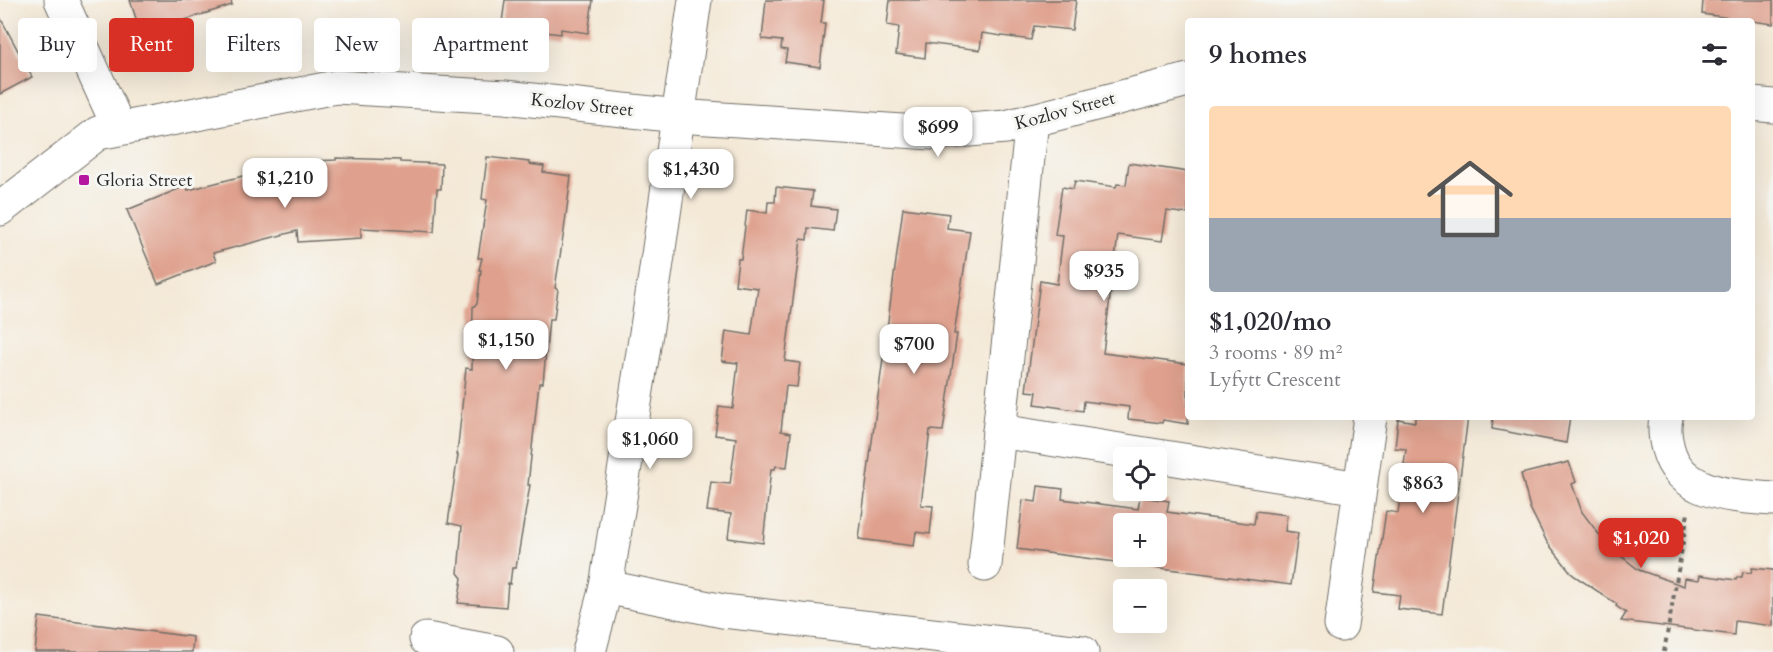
<!DOCTYPE html>
<html lang="en">
<head>
<meta charset="utf-8">
<style>
	:root { --surface:#fff; --page:#f2f2f3; --text:#2b2b33; --muted:#7c7c81; --line:#e1e1e2; --accent:#d93025 }
	body { margin:0; font-family:Cardo,serif; background:var(--page); color:var(--text); height:100vh; display:flex; flex-direction:column; font-size:22px; white-space:nowrap }
	* { box-sizing:border-box; margin:0 }
	p { font-size:20px; color:var(--muted) }
	.icon { flex:none; width:33px; height:33px; fill:none; stroke:currentColor; stroke-width:2; stroke-linecap:round; stroke-linejoin:round }
	.map { position:relative; flex:1; overflow:hidden }
	.side { position:absolute; left:1185px; top:18px; width:570px; height:402px; display:flex; flex-direction:column; background:var(--surface); border-radius:6px; box-shadow:0 6px 24px #0002 }
	.side>* { flex:none }
	.top-card { position:absolute; left:18px; top:18px; width:570px; height:54px; display:flex; gap:12px }
	.tools { position:absolute; left:1113px; top:447px; display:grid; gap:12px }
	.tools a { display:grid; place-items:center; width:54px; height:54px; border-radius:6px; background:var(--surface); box-shadow:0 6px 24px #0002; font-size:30px }
	.price { position:absolute; translate:-50% -51px; padding:0 14px; border-radius:12px; background:#fff; color:#222; font-size:20px; line-height:39px; filter:drop-shadow(0 2px 3px #0008) }
	.price::after { content:''; position:absolute; left:50%; top:36px; width:18px; height:14px; margin-left:-9px; background:inherit; clip-path:polygon(0 0,100% 0,50% 100%) }
	.price.current { background:var(--accent); color:#fff }
	ul { padding:0; list-style:none }
	li { display:grid; align-content:center; gap:12px; height:318px; padding:0 24px }
	li+li { border-top:2px solid var(--line) }
	li span { display:grid; place-items:center; height:186px; border-radius:6px; color:#555 }
	li>.icon { margin-inline-start:auto }
	span .icon { width:108px; height:108px; fill:#fffc; stroke-width:1 }
	li b { font-size:26px }
	h2 { display:flex; justify-content:space-between; align-items:center; height:72px; padding:0 24px; font-size:26px }
	.tag { padding:0 21px; border-radius:6px; background:var(--surface); box-shadow:0 6px 24px #0002; font-size:21px; line-height:54px }
	.tag.current { background:var(--accent); color:#fff }
	.map>svg:first-child { display:block }
	.building { fill:#dfa08d; fill-rule:evenodd }
	.lines { fill:none; stroke-linecap:round; stroke-linejoin:round }
	.minor-casing { stroke:#716e67; stroke-width:35 }
	.path { stroke:#716e67; stroke-width:4; stroke-dasharray:4.5 4.5; stroke-linecap:butt }
	.minor { stroke:#fff; stroke-width:33 }
	.poi-dot { fill:#b5179e; stroke:#f6f6f2; stroke-width:2 }
	.labels { text-anchor:middle; dominant-baseline:central; stroke-width:6; stroke-linejoin:round; paint-order:stroke }
	.street-label { font-size:18px; fill:#2b2b2b; stroke:#f6f6f2 }
	.poi-label { font-size:18px; fill:#2b2b2b; stroke:#f6f6f2; text-anchor:start }
</style>
</head>
<body>
<div class="map">
<svg width="1773" height="652" viewBox="0 0 1773 652">
	<rect width="100%" height="100%" fill="#f6f6f2"/>
	<filter id="ink" filterUnits="userSpaceOnUse"><feTurbulence type="fractalNoise" baseFrequency=".0167" numOctaves="2"/><feDisplacementMap in="SourceGraphic" scale="12" xChannelSelector="R" yChannelSelector="G"/><feConvolveMatrix kernelMatrix="1 2 1 2 8 2 1 2 1" color-interpolation-filters="sRGB"/></filter>
	<filter id="wash" filterUnits="userSpaceOnUse"><feTurbulence type="fractalNoise" baseFrequency=".008" numOctaves="4" result="noise"/><feDisplacementMap in="SourceGraphic" scale="24" xChannelSelector="R" yChannelSelector="G"/><feGaussianBlur stdDeviation="1.35" result="paint"/><feColorMatrix in="noise" values="0 0 0 0 0 0 0 0 0 0 0 0 0 0 0 0 0 1.4 0 .05"/><feComposite in="paint" operator="in"/></filter>
	<g filter="url(#wash)">
		<rect width="100%" height="100%" fill="#f4e9d7"/>
		<g id="blocks">
			<g class="building">
				<path d="M 130,0 L 231,0 L 232,5 L 141,34 Z"/>
				<path d="M 505,0 L 593,0 L 588,33 L 561,29 L 561,34 L 545,32 L 545,36 L 501,30 Z"/>
				<path d="M 766,0 L 824,0 L 821,23 L 825,23 L 820,67 L 785,62 L 787,50 L 781,49 L 782,41 L 762,39 Z"/>
				<path d="M 890,0 L 1076,0 L 1072,30 L 1034,26 L 1031,40 L 982,33 L 980,50 L 926,43 L 925,58 L 896,54 L 899,27 L 887,25 Z"/>
				<path d="M 1703,0 L 1773,0 L 1773,24 L 1702,14 Z"/>
				<path d="M 0,17 L 32,77 L 0,94 Z"/>
				<path d="M 487,157 L 529,162 L 529,164 L 544,166 L 543,172 L 571,176 L 564,231 L 555,288 L 558,289 L 554,319 L 549,319 L 543,383 L 539,383 L 528,485 L 530,485 L 516,568 L 512,568 L 510,584 L 508,583 L 506,607 L 458,603 L 462,578 L 458,573 L 462,526 L 448,523 L 458,455 L 457,455 L 466,368 L 472,369 L 473,307 L 477,304 L 481,270 L 479,270 L 482,258 L 478,258 L 487,200 L 482,199 Z"/>
				<path d="M 336,158 L 400,160 L 400,162 L 442,164 L 441,189 L 437,189 L 434,232 L 361,228 L 361,238 L 298,242 L 297,231 L 213,253 L 216,261 L 158,284 L 127,210 L 186,186 L 188,190 L 247,175 L 247,173 L 289,162 L 336,160 Z"/>
				<path d="M 1129,163 L 1188,172 L 1188,214 L 1167,211 L 1162,241 L 1118,235 L 1103,353 L 1188,364 L 1188,424 L 1163,420 L 1162,423 L 1128,419 L 1129,407 L 1084,401 L 1083,411 L 1035,404 L 1037,392 L 1026,391 L 1040,281 L 1057,284 L 1063,236 L 1055,235 L 1062,187 L 1073,189 L 1075,181 L 1116,187 L 1117,184 L 1126,185 Z"/>
				<path d="M 776,187 L 813,191 L 811,206 L 836,209 L 833,231 L 808,228 L 807,240 L 801,239 L 785,361 L 800,363 L 797,387 L 786,386 L 781,431 L 791,433 L 787,467 L 776,466 L 775,469 L 771,469 L 763,543 L 728,538 L 731,514 L 707,511 L 711,482 L 730,484 L 736,438 L 715,435 L 719,406 L 733,408 L 738,363 L 722,361 L 726,331 L 751,335 L 758,288 L 735,285 L 738,259 L 741,259 L 747,210 L 767,213 L 768,202 L 775,202 Z"/>
				<path d="M 903,208 L 949,214 L 947,228 L 970,231 L 954,334 L 957,334 L 943,431 L 930,430 L 921,505 L 933,506 L 930,534 L 916,532 L 914,546 L 859,539 Z"/>
				<path d="M 1415,417 L 1468,417 L 1442,614 L 1398,609 L 1400,595 L 1374,592 L 1386,511 L 1398,513 L 1406,449 L 1395,448 L 1398,419 L 1415,422 Z"/>
				<path d="M 1493,417 L 1570,417 L 1566,443 L 1492,429 Z"/>
				<path d="M 1569,462 L 1576,482 L 1572,484 L 1582,512 L 1607,545 L 1639,570 L 1684,586 L 1685,578 L 1699,580 L 1700,575 L 1736,580 L 1737,577 L 1742,577 L 1743,572 L 1751,573 L 1752,568 L 1773,570 L 1773,626 L 1735,621 L 1734,635 L 1621,621 L 1626,613 L 1616,606 L 1617,604 L 1573,575 L 1547,542 L 1530,508 L 1521,474 Z"/>
				<path d="M 1038,486 L 1063,489 L 1062,499 L 1138,509 L 1140,497 L 1169,501 L 1167,512 L 1254,524 L 1256,511 L 1287,515 L 1285,531 L 1298,533 L 1291,585 L 1017,549 L 1023,500 L 1036,502 ZM 1124,524 L 1156,524 L 1156,556 L 1124,556 Z"/>
				<path d="M 39,617 L 193,637 L 192,652 L 35,652 Z"/>
			</g>
		</g>
	</g>
	<g filter="url(#ink)">
		<use href="#blocks" fill-opacity="0" stroke="#716e67" stroke-width="1.5"/>
		<g class="lines">
			<defs>
				<g id="minor">
					<path d="M 61,0 L 119,128"/>
					<path d="M 1752,104 L 1773,106"/>
					<path d="M 0,209 L 98,133 L 336,87 L 505,97 L 678,116 L 932,133 L 1006,127 L 1188,80"/>
					<path d="M 1666,417 C 1664,428 1665,439 1668,449 C 1680,495 1734,496 1773,499"/>
					<path d="M 999,431 L 1360,488"/>
					<path d="M 985,565 L 1032,120"/>
					<path d="M 606,587 L 723,611 L 1082,652"/>
					<path d="M 1341,625 L 1370,417"/>
					<path d="M 426,639 L 497,652"/>
					<path d="M 589,652 L 606,587 L 655,276 L 695,0"/>
				</g>
			</defs>
			<use href="#minor" class="minor-casing"/>
			<path class="path" d="M 1664,652 L 1688,513"/>
			<use href="#minor" class="minor"/>
		</g>
	</g>
	<rect class="poi-dot" x="78" y="174" width="12" height="12" rx="3"/>
	<g class="labels">
		<g class="street-label">
			<text transform="translate(582 105) rotate(6)">Kozlov Street</text>
			<text transform="translate(1065 111) rotate(-15)">Kozlov Street</text>
		</g>
		<g class="poi-label">
			<text x="96" y="180">Gloria Street</text>
		</g>
	</g>
</svg>
<div class="tools">
<a><svg class="icon" aria-label="locate" viewBox="0 0 24 24"><circle cx="12" cy="12" r="6"/><path d="M12 2v4M12 18v4M2 12h4M18 12h4"/></svg></a>
<a>+</a>
<a>−</a>
</div>
<b class="price" style="left:938px;top:158px">$699</b>
<b class="price" style="left:691px;top:200px">$1,430</b>
<b class="price" style="left:285px;top:209px">$1,210</b>
<b class="price" style="left:1104px;top:302px">$935</b>
<b class="price" style="left:506px;top:371px">$1,150</b>
<b class="price" style="left:914px;top:375px">$700</b>
<b class="price" style="left:650px;top:470px">$1,060</b>
<b class="price" style="left:1423px;top:514px">$863</b>
<b class="price current" style="left:1641px;top:569px">$1,020</b>
<div class="top-card">
<a class="tag">Buy</a>
<a class="tag current">Rent</a>
<a class="tag">Filters</a>
<a class="tag">New</a>
<a class="tag">Apartment</a>
</div>
<section class="side">
<h2>9 homes<svg class="icon" aria-label="filters" viewBox="0 0 24 24"><path d="M4 7h16M4 17h16"/><circle cx="9" cy="7" r="2"/><circle cx="15" cy="17" r="2"/></svg></h2>
<ul>
<li><span style="background:linear-gradient(#ffd9b3 60%,#9aa5b1 0)"><svg class="icon" aria-label="home" viewBox="0 0 24 24"><path d="M3 11l9-7 9 7M6 9v11h12V9"/></svg></span><div><b>$1,020/mo</b><p>3 rooms · 89 m²</p><p>Lyfytt Crescent</p></div></li>
</ul>
</section>
</div>
</body>
</html>
